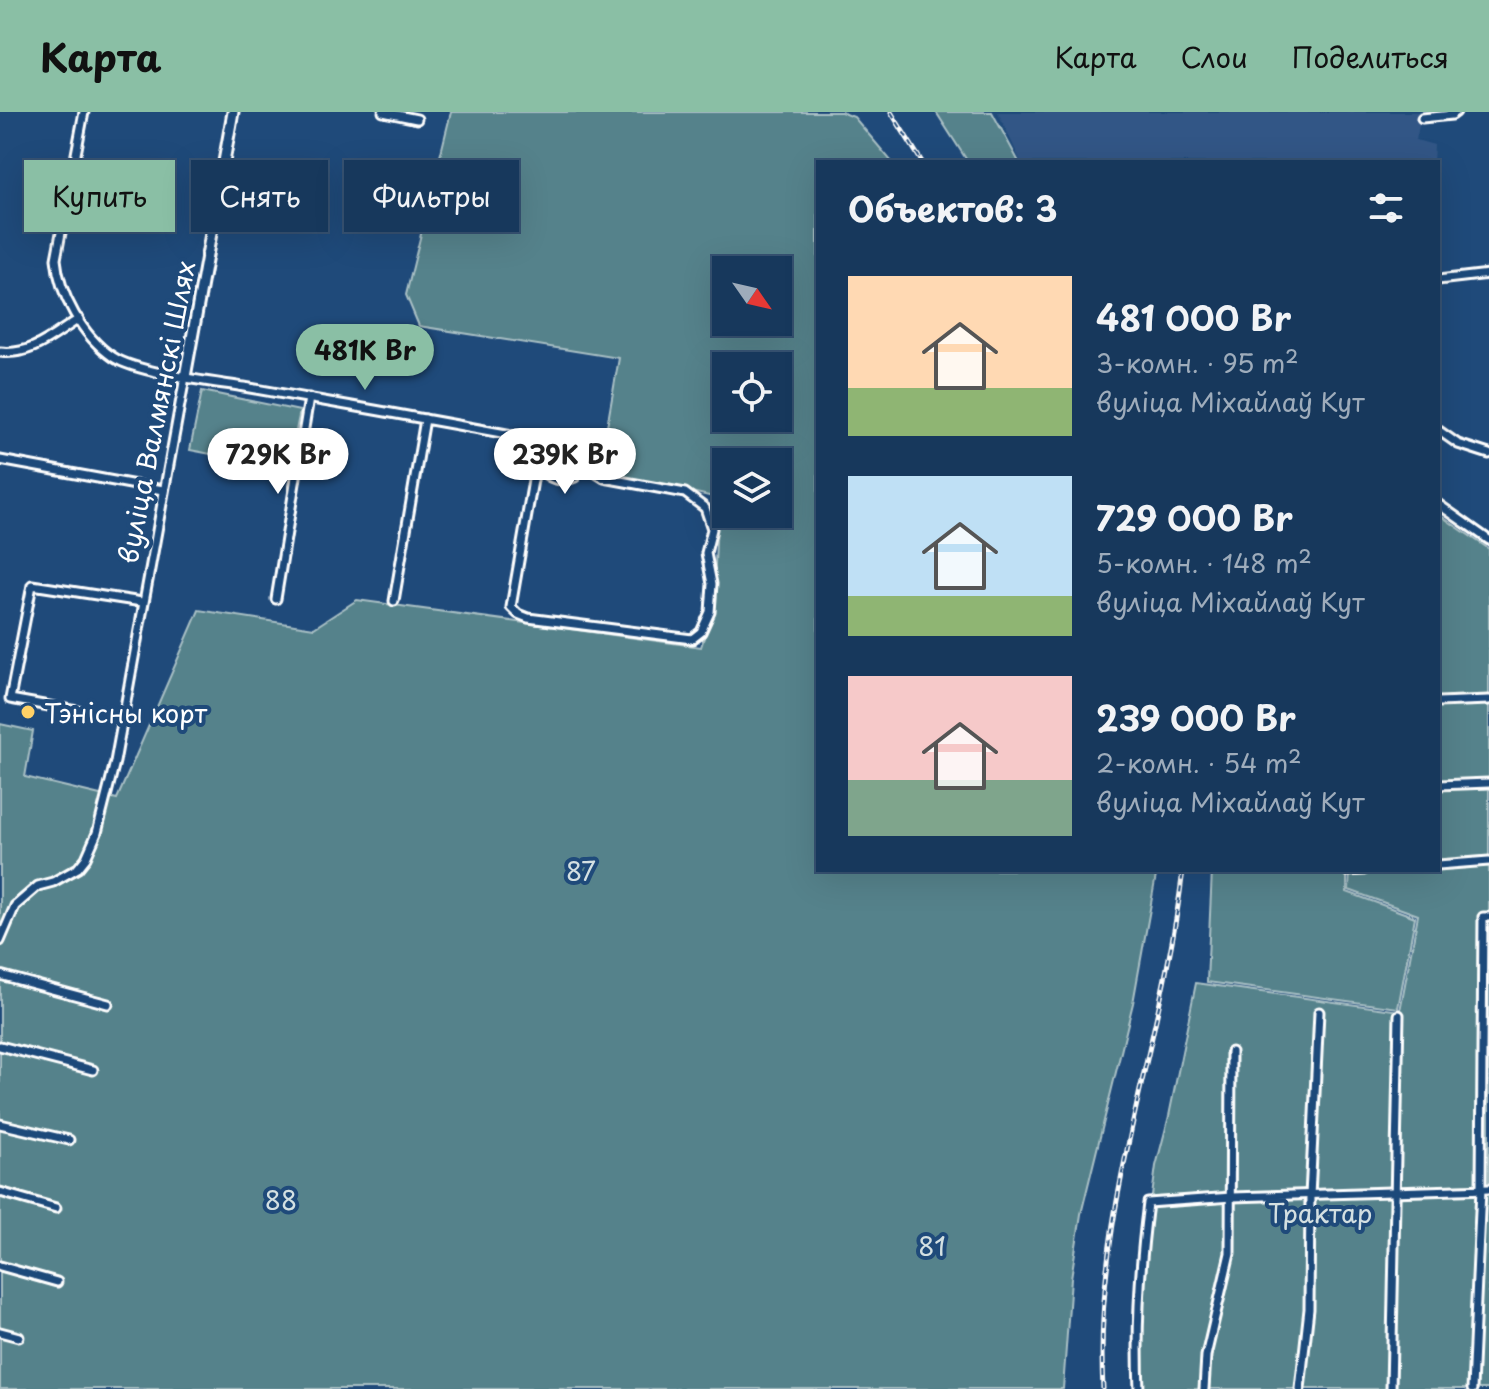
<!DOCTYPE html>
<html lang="ru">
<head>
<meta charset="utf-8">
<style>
	:root { --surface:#17385c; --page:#203f62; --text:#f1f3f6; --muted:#9eacbb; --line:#365272; --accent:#8abfa5 }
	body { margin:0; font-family:"Playpen Sans",sans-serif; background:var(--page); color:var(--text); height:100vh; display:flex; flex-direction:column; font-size:30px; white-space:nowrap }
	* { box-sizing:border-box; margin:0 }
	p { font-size:26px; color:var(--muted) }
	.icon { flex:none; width:44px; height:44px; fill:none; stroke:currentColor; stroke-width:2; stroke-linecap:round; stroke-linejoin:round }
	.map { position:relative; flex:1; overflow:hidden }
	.details { position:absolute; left:816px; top:48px; width:624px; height:712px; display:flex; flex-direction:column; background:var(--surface); border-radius:0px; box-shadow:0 8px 32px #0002,0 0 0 2px var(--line) }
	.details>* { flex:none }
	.guide { position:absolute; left:24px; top:48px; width:672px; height:72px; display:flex; gap:16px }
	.needle { width:52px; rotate:124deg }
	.tools { position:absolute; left:712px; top:144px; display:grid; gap:16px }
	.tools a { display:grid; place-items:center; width:80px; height:80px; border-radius:0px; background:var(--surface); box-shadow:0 8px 32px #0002,0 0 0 2px var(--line); font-size:40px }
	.price { position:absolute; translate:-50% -68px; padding:0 18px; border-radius:28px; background:#fff; color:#222; font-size:26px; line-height:52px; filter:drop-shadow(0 2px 4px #0008) }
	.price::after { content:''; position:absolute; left:50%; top:48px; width:24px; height:18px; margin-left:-12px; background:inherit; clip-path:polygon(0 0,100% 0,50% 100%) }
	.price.selected { background:var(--accent); color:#111 }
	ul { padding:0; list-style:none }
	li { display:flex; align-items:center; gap:24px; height:200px; padding:0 32px }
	li span { display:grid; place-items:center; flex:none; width:224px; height:160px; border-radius:0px; color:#555 }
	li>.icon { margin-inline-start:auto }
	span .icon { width:96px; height:96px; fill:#fffc; stroke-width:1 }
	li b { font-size:34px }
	h2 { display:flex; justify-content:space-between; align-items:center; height:96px; padding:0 32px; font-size:34px }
	.tag { padding:0 28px; border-radius:0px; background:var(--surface); box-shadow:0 8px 32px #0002,0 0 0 2px var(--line); font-size:28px; line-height:72px }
	.tag.selected { background:var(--accent); color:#111 }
	header { display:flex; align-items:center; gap:48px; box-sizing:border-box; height:112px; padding:0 40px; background:var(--accent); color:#111 }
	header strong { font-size:38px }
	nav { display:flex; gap:44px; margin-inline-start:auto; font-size:28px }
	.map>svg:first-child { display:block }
	.built { fill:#335786 }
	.green { fill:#55828b; stroke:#aac0c5; stroke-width:2; fill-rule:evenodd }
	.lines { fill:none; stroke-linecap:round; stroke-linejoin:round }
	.street-casing { stroke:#fff; stroke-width:13 }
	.secondary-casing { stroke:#fff; stroke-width:15 }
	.street { stroke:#1f4a7a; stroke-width:7 }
	.secondary { stroke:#1f4a7a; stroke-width:9 }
	.rail-casing { stroke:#fff; stroke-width:5 }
	.rail { stroke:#1f4a7a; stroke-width:2; stroke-dasharray:6; stroke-linecap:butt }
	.poi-dot { fill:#ffd166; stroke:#1f4a7a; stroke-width:3 }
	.labels { text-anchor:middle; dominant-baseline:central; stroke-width:8; stroke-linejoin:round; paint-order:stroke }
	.street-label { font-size:26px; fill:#fff; stroke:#1f4a7a }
	.poi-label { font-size:26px; fill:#fff; stroke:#1f4a7a; text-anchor:start }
	.park-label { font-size:26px; fill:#d4e0e2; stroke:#1f4a7a }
</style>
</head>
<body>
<header>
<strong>Карта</strong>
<nav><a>Карта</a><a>Слои</a><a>Поделиться</a></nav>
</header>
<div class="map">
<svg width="1489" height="1277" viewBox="0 0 1489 1277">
	<rect width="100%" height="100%" fill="#1f4a7a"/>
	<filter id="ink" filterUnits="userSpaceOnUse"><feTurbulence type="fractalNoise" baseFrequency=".0125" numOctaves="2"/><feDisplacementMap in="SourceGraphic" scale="16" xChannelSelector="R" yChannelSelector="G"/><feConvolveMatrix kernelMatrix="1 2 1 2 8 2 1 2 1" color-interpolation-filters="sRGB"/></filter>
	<g filter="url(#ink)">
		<path class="built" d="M 998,0 L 1422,0 L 1416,28 L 1434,33 L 1433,50 L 1021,50 Z"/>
		<g class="green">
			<path d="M 451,0 L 841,0 L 854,5 L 892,50 L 818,50 L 818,758 L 1157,758 L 1133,891 L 1081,1102 L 1071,1166 L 1063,1277 L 0,1277 L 0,612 L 33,619 L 25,665 L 117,687 L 199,498 L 314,516 L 357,488 L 701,535 L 713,497 L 718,386 L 604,360 L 601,349 L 619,246 L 419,214 L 406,183 ZM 726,158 L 778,158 L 778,210 L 726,210 ZM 726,254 L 778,254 L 778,306 L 726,306 ZM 726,350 L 778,350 L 778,402 L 726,402 Z"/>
			<path d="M 936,0 L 992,0 L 1019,50 L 968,50 Z"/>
			<path d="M 202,279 L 300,299 L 288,357 L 190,338 Z"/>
			<path d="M 1438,402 L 1489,437 L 1489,588 L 1438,590 Z"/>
			<path d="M 1489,591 L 1489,1277 L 1142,1277 L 1139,1223 L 1142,1159 L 1156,1054 L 1169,1004 L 1196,871 L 1400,899 L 1418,803 L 1349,778 L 1350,758 L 1438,758 L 1438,593 Z"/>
			<path d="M 1212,758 L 1347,758 L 1347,780 L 1415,805 L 1398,896 L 1207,870 Z"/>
		</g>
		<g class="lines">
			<defs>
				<g id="street">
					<path d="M 84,0 L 56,147 C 59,182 83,225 113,245 C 137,261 213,270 244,275 C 343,292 441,310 540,328 L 579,339 L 582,352 L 604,366 L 685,381 L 705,396 L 712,417 L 706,441 L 712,472 L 710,500 L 701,520 L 692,527 L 528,506 L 518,502 L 511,495 L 540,328"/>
					<path d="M 383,0 L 417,7"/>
					<path d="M 1422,6 L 1452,3 L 1456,0"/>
					<path d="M 1438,168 L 1489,162"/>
					<path d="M 0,240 C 32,244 53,223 79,207"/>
					<path d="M 1438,318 L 1458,332 L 1489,342"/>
					<path d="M 0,348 L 163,378"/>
					<path d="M 537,354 C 548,366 559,372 575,365 L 582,352"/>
					<path d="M 1438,392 L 1489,428"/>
					<path d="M 276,487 L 309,286"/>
					<path d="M 394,489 L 425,307"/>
					<path d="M 1438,590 L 1489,588"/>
					<path d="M 122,607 L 10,587 L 32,473 L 142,490"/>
					<path d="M 1438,673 L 1489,671"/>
					<path d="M 1438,753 L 1489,749"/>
					<path d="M 1347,759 L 1364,758"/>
					<path d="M 0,829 L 15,794 L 38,774 L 53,770 L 78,756 L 86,746 L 97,721 L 115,650 L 185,265"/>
					<path d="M 0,863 L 108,892"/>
					<path d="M 0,934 L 93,958"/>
					<path d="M 0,1012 L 69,1028"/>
					<path d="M 0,1080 L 56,1096"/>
					<path d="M 0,1154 L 57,1170"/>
					<path d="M 0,1220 L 19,1225"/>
					<path d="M 1139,1277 C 1136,1214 1140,1153 1148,1091 L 1232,1085 L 1489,1077"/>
					<path d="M 1204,1277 L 1206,1244 L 1230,1141 L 1231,940"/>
					<path d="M 1300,1277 L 1309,1197 L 1310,1084 L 1319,900"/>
					<path d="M 1391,1277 L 1399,903"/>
					<path d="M 1472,1277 L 1481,1077 L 1483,805 L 1489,805"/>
				</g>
				<path id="secondary" d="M 185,265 L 233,0"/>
			</defs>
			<use href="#street" class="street-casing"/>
			<use href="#secondary" class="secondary-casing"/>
			<use href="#street" class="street"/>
			<use href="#secondary" class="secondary"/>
			<defs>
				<g id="rail">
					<path d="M 891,0 L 922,50"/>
					<path d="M 1103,1277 C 1093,1098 1162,934 1183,758"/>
				</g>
			</defs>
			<use href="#rail" class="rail-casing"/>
			<use href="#rail" class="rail"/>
		</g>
	</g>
	<circle class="poi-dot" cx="28" cy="600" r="8"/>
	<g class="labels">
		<g class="street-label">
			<text transform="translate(156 300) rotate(-79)">вуліца Валмянскі Шлях</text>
		</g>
		<g class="poi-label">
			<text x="44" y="600">Тэнісны корт</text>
		</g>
		<g class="park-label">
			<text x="581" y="758">87</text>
			<text x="281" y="1087">88</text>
			<text x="1320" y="1100">Трактар</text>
			<text x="932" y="1133">81</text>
		</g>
	</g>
</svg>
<div class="tools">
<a><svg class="needle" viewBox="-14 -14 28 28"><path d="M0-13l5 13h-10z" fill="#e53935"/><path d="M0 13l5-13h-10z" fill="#9eacbb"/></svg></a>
<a><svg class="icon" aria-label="locate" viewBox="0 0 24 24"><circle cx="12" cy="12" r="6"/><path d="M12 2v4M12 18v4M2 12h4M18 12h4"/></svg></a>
<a><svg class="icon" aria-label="layers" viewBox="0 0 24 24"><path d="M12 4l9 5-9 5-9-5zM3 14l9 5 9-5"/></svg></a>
</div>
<b class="price selected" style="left:365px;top:280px">481K Br</b>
<b class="price" style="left:278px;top:384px">729K Br</b>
<b class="price" style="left:565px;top:384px">239K Br</b>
<div class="guide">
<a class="tag selected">Купить</a>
<a class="tag">Снять</a>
<a class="tag">Фильтры</a>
</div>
<section class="details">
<h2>Объектов: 3<svg class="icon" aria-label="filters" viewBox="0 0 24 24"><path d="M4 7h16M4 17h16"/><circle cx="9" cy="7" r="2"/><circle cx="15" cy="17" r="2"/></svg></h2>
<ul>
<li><span style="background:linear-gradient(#ffd9b3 70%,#8fb573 0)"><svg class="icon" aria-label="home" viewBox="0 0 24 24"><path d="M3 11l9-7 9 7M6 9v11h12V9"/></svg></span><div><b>481 000 Br</b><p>3-комн. · 95 m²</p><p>вуліца Міхайлаў Кут</p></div></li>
<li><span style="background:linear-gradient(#bfe0f5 75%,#8fb573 0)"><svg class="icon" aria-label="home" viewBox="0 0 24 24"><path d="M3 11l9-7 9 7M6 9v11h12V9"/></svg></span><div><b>729 000 Br</b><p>5-комн. · 148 m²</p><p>вуліца Міхайлаў Кут</p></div></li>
<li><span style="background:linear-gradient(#f6c9c9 65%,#7fa58c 0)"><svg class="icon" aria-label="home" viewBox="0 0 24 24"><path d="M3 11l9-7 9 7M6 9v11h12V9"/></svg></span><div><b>239 000 Br</b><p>2-комн. · 54 m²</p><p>вуліца Міхайлаў Кут</p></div></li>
</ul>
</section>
</div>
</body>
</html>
